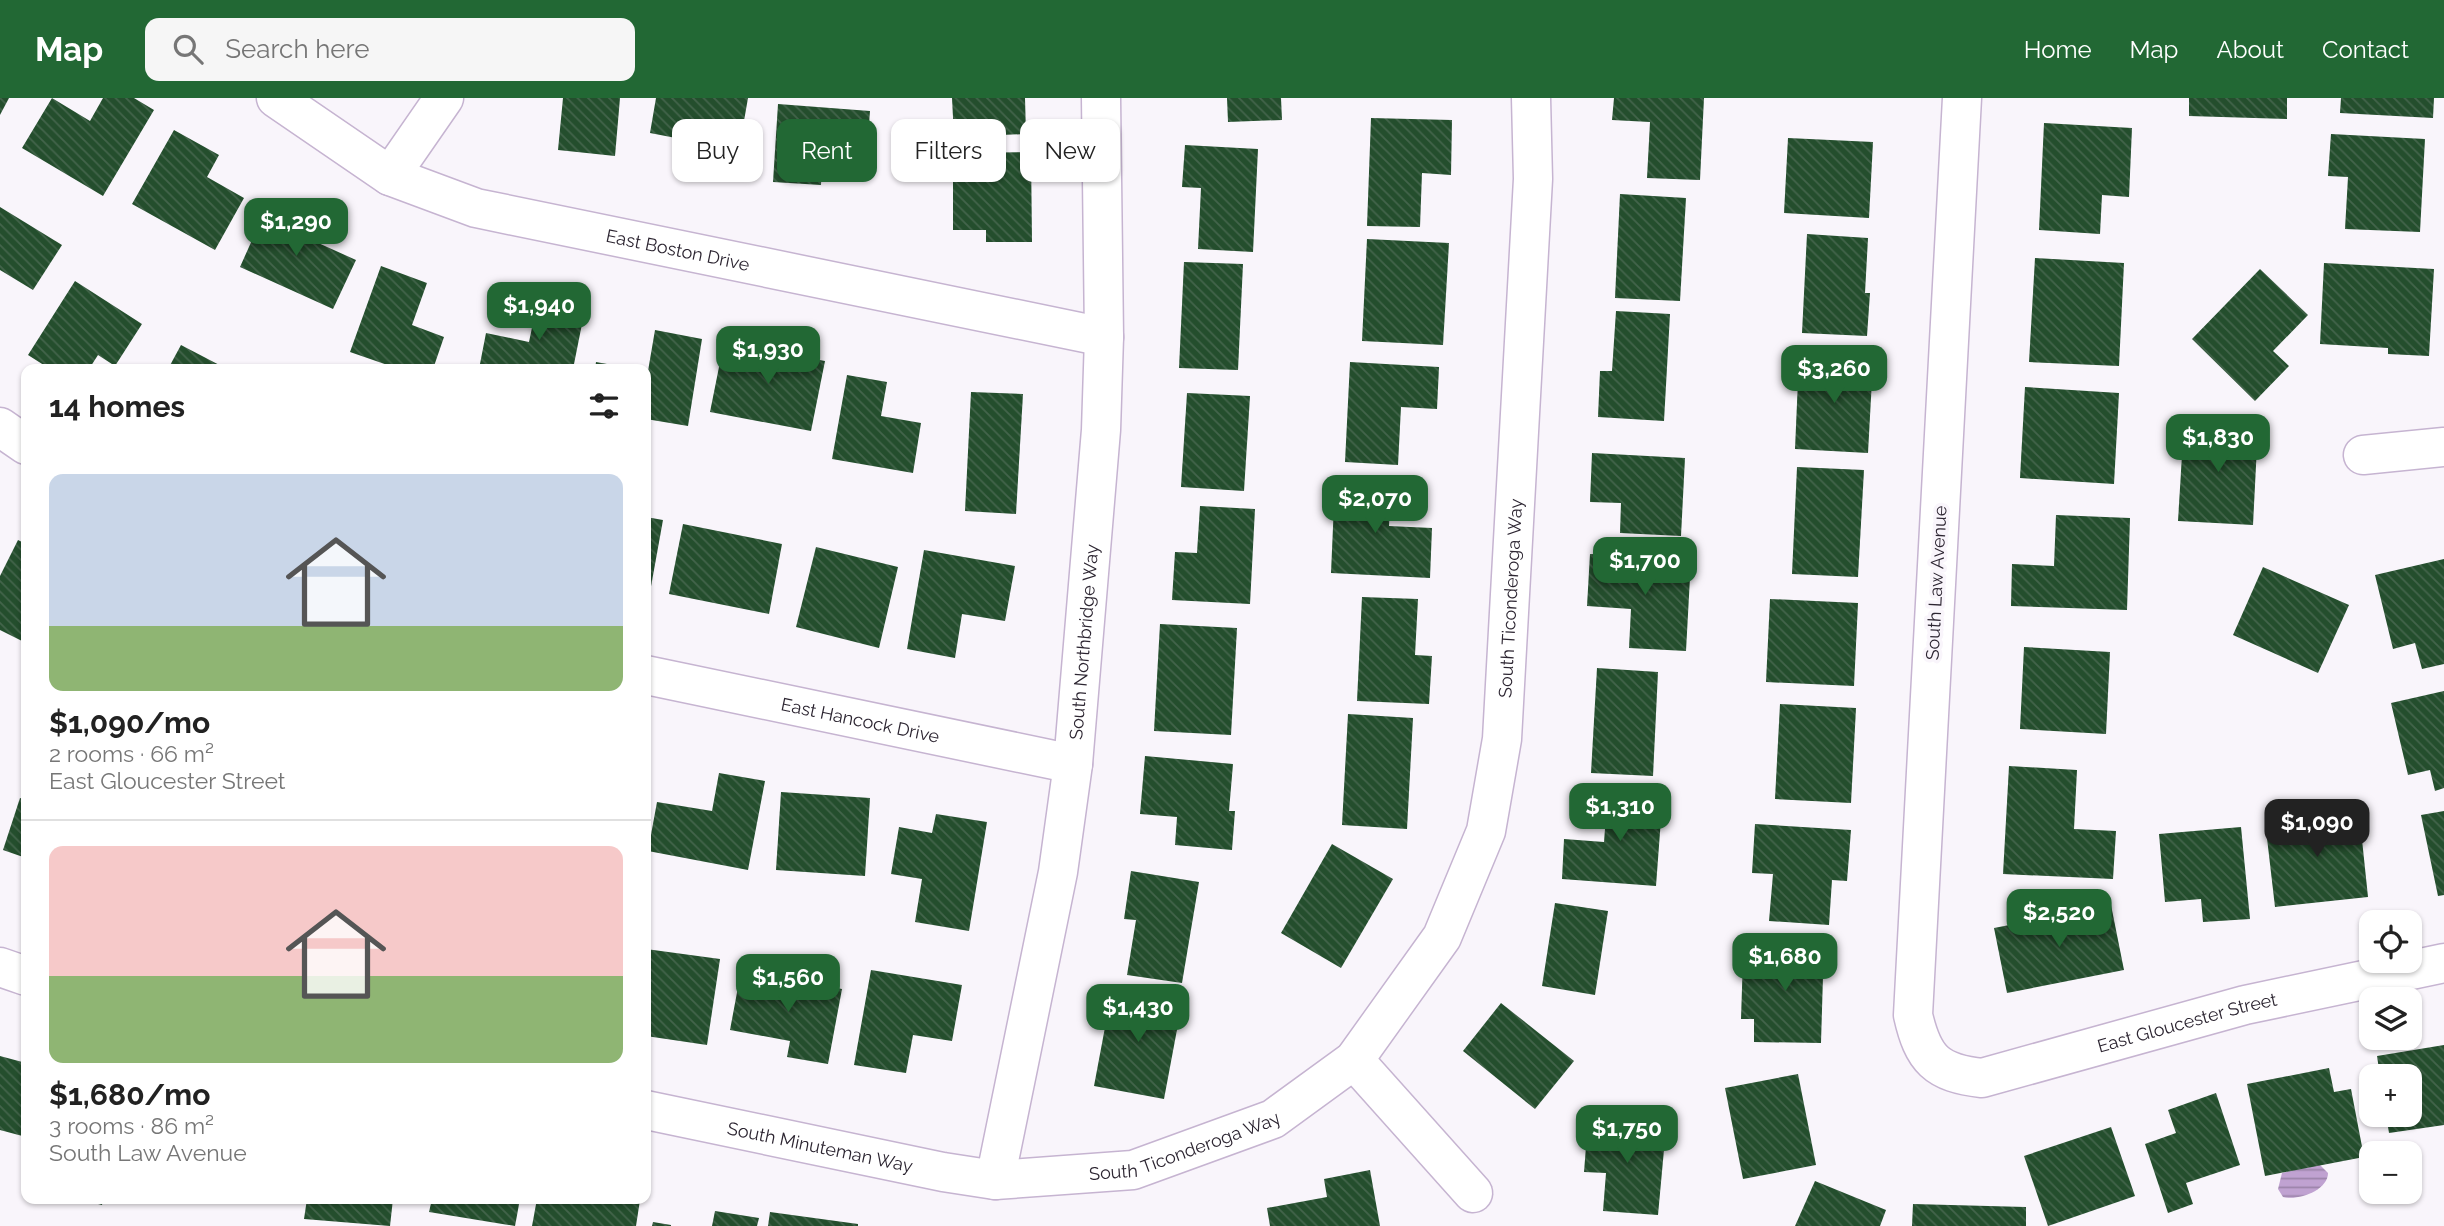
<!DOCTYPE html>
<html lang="en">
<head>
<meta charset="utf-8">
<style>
	:root { --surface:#fff; --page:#f6f6f6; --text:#222; --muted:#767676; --line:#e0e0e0; --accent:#226834 }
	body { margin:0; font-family:Raleway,sans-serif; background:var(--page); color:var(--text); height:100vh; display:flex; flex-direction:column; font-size:26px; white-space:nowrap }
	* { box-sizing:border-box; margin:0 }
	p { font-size:23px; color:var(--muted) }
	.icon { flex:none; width:38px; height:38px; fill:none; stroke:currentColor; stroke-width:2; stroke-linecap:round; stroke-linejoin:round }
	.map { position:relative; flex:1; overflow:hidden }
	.details { position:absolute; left:21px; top:266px; width:630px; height:840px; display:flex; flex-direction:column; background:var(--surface); border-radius:14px; box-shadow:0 2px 5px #0004 }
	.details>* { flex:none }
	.banner { position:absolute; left:672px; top:21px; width:665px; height:63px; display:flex; gap:14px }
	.fabs { position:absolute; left:2359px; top:812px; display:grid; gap:14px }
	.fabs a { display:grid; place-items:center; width:63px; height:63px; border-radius:14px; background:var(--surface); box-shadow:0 2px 5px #0004; font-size:35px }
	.price { position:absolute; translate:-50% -60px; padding:0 16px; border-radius:14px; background:var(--accent); color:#fff; font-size:23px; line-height:46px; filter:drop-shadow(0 2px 4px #0008) }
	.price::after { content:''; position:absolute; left:50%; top:42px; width:21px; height:16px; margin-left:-10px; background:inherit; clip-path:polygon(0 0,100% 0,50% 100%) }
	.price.current { background:#222; color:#fff }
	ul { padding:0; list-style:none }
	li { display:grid; align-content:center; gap:14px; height:371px; padding:0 28px }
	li+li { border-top:2px solid var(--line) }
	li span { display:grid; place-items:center; height:217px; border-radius:14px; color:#555 }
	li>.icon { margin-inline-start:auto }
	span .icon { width:126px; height:126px; fill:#fffc; stroke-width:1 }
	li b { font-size:30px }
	h2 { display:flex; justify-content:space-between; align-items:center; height:84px; padding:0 28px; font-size:30px }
	.chip { padding:0 24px; border-radius:14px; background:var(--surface); box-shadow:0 2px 5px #0004; font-size:24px; line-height:63px }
	.chip.current { background:var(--accent); color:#fff }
	header { display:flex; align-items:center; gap:42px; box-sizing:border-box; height:98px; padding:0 35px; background:var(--accent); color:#fff }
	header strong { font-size:33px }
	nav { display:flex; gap:38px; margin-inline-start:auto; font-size:24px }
	.search { width:490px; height:63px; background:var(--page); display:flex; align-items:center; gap:18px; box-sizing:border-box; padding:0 24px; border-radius:14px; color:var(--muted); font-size:26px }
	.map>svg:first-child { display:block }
	.water { fill:url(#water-rules) }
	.building { fill:url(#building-back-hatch) }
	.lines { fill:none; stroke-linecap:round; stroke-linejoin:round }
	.minor-casing { stroke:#c6b4d1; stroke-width:41 }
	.minor { stroke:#fff; stroke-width:38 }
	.labels { text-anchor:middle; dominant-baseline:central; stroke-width:7; stroke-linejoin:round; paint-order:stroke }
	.street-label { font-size:18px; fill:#2c2531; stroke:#f9f5fb }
</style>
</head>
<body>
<header>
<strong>Map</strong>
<div class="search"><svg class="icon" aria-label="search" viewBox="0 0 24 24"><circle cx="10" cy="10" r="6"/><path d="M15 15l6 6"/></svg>Search here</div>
<nav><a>Home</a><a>Map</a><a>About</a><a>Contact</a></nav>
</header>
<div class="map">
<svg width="2444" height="1128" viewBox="0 0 2444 1128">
	<defs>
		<pattern id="water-rules" width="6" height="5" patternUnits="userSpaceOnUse" patternTransform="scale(1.75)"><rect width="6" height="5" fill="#c0a2d1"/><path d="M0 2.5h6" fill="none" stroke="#9c84aa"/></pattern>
		<pattern id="building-back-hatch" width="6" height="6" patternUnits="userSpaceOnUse" patternTransform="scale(1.75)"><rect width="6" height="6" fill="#244e2d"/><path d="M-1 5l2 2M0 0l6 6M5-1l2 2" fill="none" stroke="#43644b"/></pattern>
	</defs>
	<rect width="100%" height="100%" fill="#f9f5fb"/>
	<path class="water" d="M 2319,1066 L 2328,1075 C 2328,1092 2299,1103 2283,1099 L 2278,1091 L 2282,1075 Z"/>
	<g class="building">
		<path d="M 0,0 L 9,0 L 0,17 Z"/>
		<path d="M 52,0 L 90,23 L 103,0 L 134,0 L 154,12 L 103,98 L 22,50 Z"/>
		<path d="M 563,0 L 620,0 L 615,58 L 558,52 Z"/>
		<path d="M 656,0 L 748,0 L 734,80 L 677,70 L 681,41 L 650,35 Z"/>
		<path d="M 952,0 L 1025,0 L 1026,36 L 954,39 Z"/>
		<path d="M 1227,0 L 1281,0 L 1282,22 L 1228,24 Z"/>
		<path d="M 1614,0 L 1704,0 L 1700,82 L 1647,80 L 1650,24 L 1612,22 Z"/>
		<path d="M 2189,0 L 2287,0 L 2287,21 L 2189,18 Z"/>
		<path d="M 2341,0 L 2434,0 L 2433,20 L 2340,15 Z"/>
		<path d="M 778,6 L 870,13 L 866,67 L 822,64 L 821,87 L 773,84 Z"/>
		<path d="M 1371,20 L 1452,22 L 1451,77 L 1422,75 L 1420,129 L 1367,128 Z"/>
		<path d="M 2044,25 L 2132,30 L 2129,99 L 2102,97 L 2100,136 L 2039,132 Z"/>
		<path d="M 174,32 L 219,57 L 207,79 L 244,100 L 215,152 L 132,106 Z"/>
		<path d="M 2331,36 L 2425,41 L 2420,134 L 2345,131 L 2348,79 L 2328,78 Z"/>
		<path d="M 1788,40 L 1873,44 L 1869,120 L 1784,115 Z"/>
		<path d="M 1185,47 L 1258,51 L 1253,154 L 1198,151 L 1201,90 L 1182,89 Z"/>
		<path d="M 1031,54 L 1032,144 L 986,144 L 986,132 L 953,132 L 953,55 Z"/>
		<path d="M 1620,96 L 1686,100 L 1680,203 L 1615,200 Z"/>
		<path d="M 269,104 L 312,123 L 305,139 L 356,162 L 333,211 L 240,169 Z"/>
		<path d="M 0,109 L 62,147 L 33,192 L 0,172 Z"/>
		<path d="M 1807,136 L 1868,140 L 1865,195 L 1870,195 L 1867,238 L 1802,235 Z"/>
		<path d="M 1367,141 L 1449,145 L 1443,247 L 1362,243 Z"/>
		<path d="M 2035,160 L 2124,165 L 2119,268 L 2029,264 Z"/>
		<path d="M 1184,164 L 1243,166 L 1238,272 L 1179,270 Z"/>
		<path d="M 2324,165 L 2434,171 L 2429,258 L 2388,256 L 2388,250 L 2320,246 Z"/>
		<path d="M 381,168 L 427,185 L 412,227 L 444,239 L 433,271 L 399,271 L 350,254 Z"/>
		<path d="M 2260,171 L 2308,217 L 2273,253 L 2289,268 L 2255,303 L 2192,241 Z"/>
		<path d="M 75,183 L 142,226 L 115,268 L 98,257 L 89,271 L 50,271 L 28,257 Z"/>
		<path d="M 538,201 L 585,211 L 573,271 L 479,271 L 486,235 L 529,244 Z"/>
		<path d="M 1616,213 L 1670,216 L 1664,323 L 1598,319 L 1600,273 L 1612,273 Z"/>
		<path d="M 655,232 L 702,241 L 688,328 L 646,321 L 646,273 L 648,273 Z"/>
		<path d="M 724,244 L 825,263 L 811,333 L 710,314 Z"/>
		<path d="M 181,247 L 227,271 L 168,271 Z"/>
		<path d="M 1799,259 L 1873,263 L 1868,355 L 1795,351 Z"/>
		<path d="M 596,264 L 629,270 L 629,271 L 595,271 Z"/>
		<path d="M 1350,264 L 1439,269 L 1437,311 L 1401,309 L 1398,367 L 1345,364 Z"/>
		<path d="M 847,277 L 887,284 L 881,318 L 921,325 L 913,375 L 832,361 Z"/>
		<path d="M 2025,289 L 2119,295 L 2114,386 L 2020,380 Z"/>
		<path d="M 971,294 L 1023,296 L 1016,416 L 965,413 Z"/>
		<path d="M 1187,295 L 1250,298 L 1244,393 L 1181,389 Z"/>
		<path d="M 2184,324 L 2258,328 L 2253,427 L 2178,423 Z"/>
		<path d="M 1592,355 L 1685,360 L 1681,438 L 1620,435 L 1621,405 L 1590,404 Z"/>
		<path d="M 1797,369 L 1864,372 L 1858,479 L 1792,476 Z"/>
		<path d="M 1335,383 L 1391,386 L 1389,428 L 1432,430 L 1430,480 L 1331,475 Z"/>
		<path d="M 1200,408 L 1255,411 L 1250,506 L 1172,502 L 1175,454 L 1197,455 Z"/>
		<path d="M 2056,417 L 2130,420 L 2127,512 L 2011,508 L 2012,466 L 2054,468 Z"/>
		<path d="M 646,419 L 663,422 L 650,494 L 646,493 Z"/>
		<path d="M 683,426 L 782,446 L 769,516 L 669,496 Z"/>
		<path d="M 18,442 L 26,446 L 24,544 L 0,532 L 0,478 Z"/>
		<path d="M 816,449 L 898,469 L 879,550 L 796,529 Z"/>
		<path d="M 924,452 L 1015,468 L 1005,523 L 962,516 L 955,560 L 907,551 Z"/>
		<path d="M 1590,456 L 1691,461 L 1686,553 L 1629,550 L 1631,511 L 1587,508 Z"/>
		<path d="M 2444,461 L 2444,566 L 2422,571 L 2415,545 L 2393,551 L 2375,477 Z"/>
		<path d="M 2263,469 L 2349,507 L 2318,575 L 2233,537 Z"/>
		<path d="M 1362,499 L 1418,501 L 1415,557 L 1432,558 L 1429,606 L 1357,603 Z"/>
		<path d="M 1770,501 L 1858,505 L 1854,588 L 1766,584 Z"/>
		<path d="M 1160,526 L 1237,530 L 1231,637 L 1154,633 Z"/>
		<path d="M 2024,549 L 2110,554 L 2106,636 L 2020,631 Z"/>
		<path d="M 1597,570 L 1658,574 L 1653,678 L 1591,675 Z"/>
		<path d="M 2444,593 L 2444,690 L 2435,693 L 2430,672 L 2408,677 L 2391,605 Z"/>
		<path d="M 1780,606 L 1856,610 L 1851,705 L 1775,701 Z"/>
		<path d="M 1348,616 L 1413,620 L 1407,731 L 1342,727 Z"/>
		<path d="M 1145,658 L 1233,666 L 1229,713 L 1235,713 L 1232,752 L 1175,747 L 1177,719 L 1140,716 Z"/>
		<path d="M 2009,668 L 2077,672 L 2074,731 L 2116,733 L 2113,781 L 2003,776 Z"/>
		<path d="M 719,675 L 765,683 L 748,772 L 648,753 L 657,704 L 712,713 Z"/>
		<path d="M 1608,691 L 1663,694 L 1656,788 L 1562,781 L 1564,741 L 1604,744 Z"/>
		<path d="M 781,694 L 870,700 L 865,778 L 776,772 Z"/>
		<path d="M 20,700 L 26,702 L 26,760 L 3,752 Z"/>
		<path d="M 2359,713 L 2368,799 L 2275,809 L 2265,723 Z"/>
		<path d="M 2444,713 L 2444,797 L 2438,798 L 2421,717 Z"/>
		<path d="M 936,716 L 987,724 L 969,833 L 915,824 L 922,781 L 891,776 L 899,729 L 932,735 Z"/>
		<path d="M 1755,726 L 1851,732 L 1847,783 L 1832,782 L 1829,827 L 1769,823 L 1773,776 L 1752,775 Z"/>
		<path d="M 2241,729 L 2250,821 L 2203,824 L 2201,801 L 2165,804 L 2159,736 Z"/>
		<path d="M 1332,746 L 1393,781 L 1341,870 L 1281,835 Z"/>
		<path d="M 1131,773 L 1199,784 L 1182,885 L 1127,877 L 1136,822 L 1124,821 Z"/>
		<path d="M 26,784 L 26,801 L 21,799 Z"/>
		<path d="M 1555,805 L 1608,813 L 1595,897 L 1542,888 Z"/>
		<path d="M 2111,807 L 2124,872 L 2007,895 L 1994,830 Z"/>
		<path d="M 1772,844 L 1824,845 L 1821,945 L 1754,944 L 1754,921 L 1741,921 L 1743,859 L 1772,860 Z"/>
		<path d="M 646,851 L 720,861 L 707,947 L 646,938 Z"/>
		<path d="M 871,872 L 962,887 L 952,943 L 913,937 L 906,975 L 854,967 Z"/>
		<path d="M 741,873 L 842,891 L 828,966 L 787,959 L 790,943 L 730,932 Z"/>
		<path d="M 1112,892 L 1182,905 L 1164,1001 L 1094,988 Z"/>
		<path d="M 1501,905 L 1574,963 L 1535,1011 L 1463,953 Z"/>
		<path d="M 2444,947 L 2444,1027 L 2389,1035 L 2386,1017 L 2410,1017 L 2410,978 L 2380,978 L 2377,958 Z"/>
		<path d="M 0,958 L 26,965 L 26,1039 L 0,1032 Z"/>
		<path d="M 2329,970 L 2334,994 L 2351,991 L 2364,1059 L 2265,1078 L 2247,986 Z"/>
		<path d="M 1798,976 L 1816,1067 L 1743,1081 L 1725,990 Z"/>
		<path d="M 2216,995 L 2240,1067 L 2186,1085 L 2193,1106 L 2168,1115 L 2145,1046 L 2176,1035 L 2168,1012 Z"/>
		<path d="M 1588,1023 L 1666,1030 L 1658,1117 L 1603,1113 L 1606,1075 L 1584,1074 Z"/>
		<path d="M 2111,1029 L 2135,1098 L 2048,1128 L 2024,1058 Z"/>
		<path d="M 1370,1072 L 1380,1128 L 1270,1128 L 1267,1110 L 1327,1099 L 1324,1081 Z"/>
		<path d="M 1815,1083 L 1886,1112 L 1880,1128 L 1795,1128 Z"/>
		<path d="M 78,1101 L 103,1101 L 102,1107 Z"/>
		<path d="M 307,1101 L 393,1101 L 390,1128 L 304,1121 Z"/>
		<path d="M 432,1101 L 520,1101 L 515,1128 L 429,1114 Z"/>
		<path d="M 537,1101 L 631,1101 L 640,1102 L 636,1128 L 532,1128 Z"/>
		<path d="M 1913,1106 L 2026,1109 L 2026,1128 L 1912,1128 Z"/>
		<path d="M 715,1113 L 759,1120 L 757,1128 L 712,1128 Z"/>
		<path d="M 770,1114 L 858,1126 L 858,1128 L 768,1128 Z"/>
		<path d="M 653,1124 L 671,1127 L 671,1128 L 652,1128 Z"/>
	</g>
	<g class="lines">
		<defs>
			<g id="minor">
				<path id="s1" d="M 276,0 L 390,78 L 476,110 L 1104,239"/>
				<path id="s2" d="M 1962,0 L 1913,917 C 1923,961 1936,975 1982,980 L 2245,907 L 2444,865"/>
				<path d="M 390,78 L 444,0"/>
				<path d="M 0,329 L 26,347"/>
				<path d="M 2363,357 L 2444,349"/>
				<path id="s3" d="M 646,577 L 1073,666"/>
				<path d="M 0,869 L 26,878"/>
				<path d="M 1354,962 L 1473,1095"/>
				<path id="s4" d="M 646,1012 L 943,1074 L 995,1082 L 1133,1072 L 1273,1021 L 1354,962 L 1442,839 L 1486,733 L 1502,641 L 1533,81 L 1531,0"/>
				<path id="s5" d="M 995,1082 L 1058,774 L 1073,666 L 1101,332 L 1104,239 L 1101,0"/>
			</g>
		</defs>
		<use href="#minor" class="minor-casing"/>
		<use href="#minor" class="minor"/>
	</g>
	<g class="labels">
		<g class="street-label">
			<text stroke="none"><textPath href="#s1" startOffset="436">East Boston Drive</textPath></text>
			<text transform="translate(1936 485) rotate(-87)">South Law Avenue</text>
			<text stroke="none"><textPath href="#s4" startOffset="1244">South Ticonderoga Way</textPath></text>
			<text stroke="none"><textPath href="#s5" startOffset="546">South Northbridge Way</textPath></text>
			<text stroke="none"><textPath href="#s3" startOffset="219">East Hancock Drive</textPath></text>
			<text stroke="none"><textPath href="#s2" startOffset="1234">East Gloucester Street</textPath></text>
			<text stroke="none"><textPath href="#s4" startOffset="550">South Ticonderoga Way</textPath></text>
			<text stroke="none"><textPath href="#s4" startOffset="178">South Minuteman Way</textPath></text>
		</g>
	</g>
</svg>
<div class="fabs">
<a><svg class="icon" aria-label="locate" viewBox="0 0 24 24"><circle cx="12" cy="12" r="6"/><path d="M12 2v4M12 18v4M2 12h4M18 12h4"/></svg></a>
<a><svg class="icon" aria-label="layers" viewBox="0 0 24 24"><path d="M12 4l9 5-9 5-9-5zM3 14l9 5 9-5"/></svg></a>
<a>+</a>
<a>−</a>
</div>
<b class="price" style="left:296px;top:160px">$1,290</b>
<b class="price" style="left:539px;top:244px">$1,940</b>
<b class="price" style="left:768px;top:288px">$1,930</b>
<b class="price" style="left:1834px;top:307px">$3,260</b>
<b class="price" style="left:2218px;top:376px">$1,830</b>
<b class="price" style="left:1375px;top:437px">$2,070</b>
<b class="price" style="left:1645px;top:499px">$1,700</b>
<b class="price" style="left:1620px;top:745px">$1,310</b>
<b class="price current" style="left:2317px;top:761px">$1,090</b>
<b class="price" style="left:2059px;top:851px">$2,520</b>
<b class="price" style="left:1785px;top:895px">$1,680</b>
<b class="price" style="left:788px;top:916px">$1,560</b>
<b class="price" style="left:1138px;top:946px">$1,430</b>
<b class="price" style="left:1627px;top:1067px">$1,750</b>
<div class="banner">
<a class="chip">Buy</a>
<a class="chip current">Rent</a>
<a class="chip">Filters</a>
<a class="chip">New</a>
</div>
<section class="details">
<h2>14 homes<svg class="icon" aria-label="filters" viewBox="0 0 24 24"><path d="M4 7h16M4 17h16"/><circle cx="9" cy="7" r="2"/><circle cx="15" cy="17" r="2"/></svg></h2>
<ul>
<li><span style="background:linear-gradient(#c9d6e8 70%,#8fb573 0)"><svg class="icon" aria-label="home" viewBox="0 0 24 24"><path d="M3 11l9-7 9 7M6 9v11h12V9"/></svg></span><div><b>$1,090/mo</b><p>2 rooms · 66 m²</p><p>East Gloucester Street</p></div></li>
<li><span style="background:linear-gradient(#f6c9c9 60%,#8fb573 0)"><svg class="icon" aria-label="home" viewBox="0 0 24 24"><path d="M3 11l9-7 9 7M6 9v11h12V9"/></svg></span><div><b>$1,680/mo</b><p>3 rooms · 86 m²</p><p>South Law Avenue</p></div></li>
</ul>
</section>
</div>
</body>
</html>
